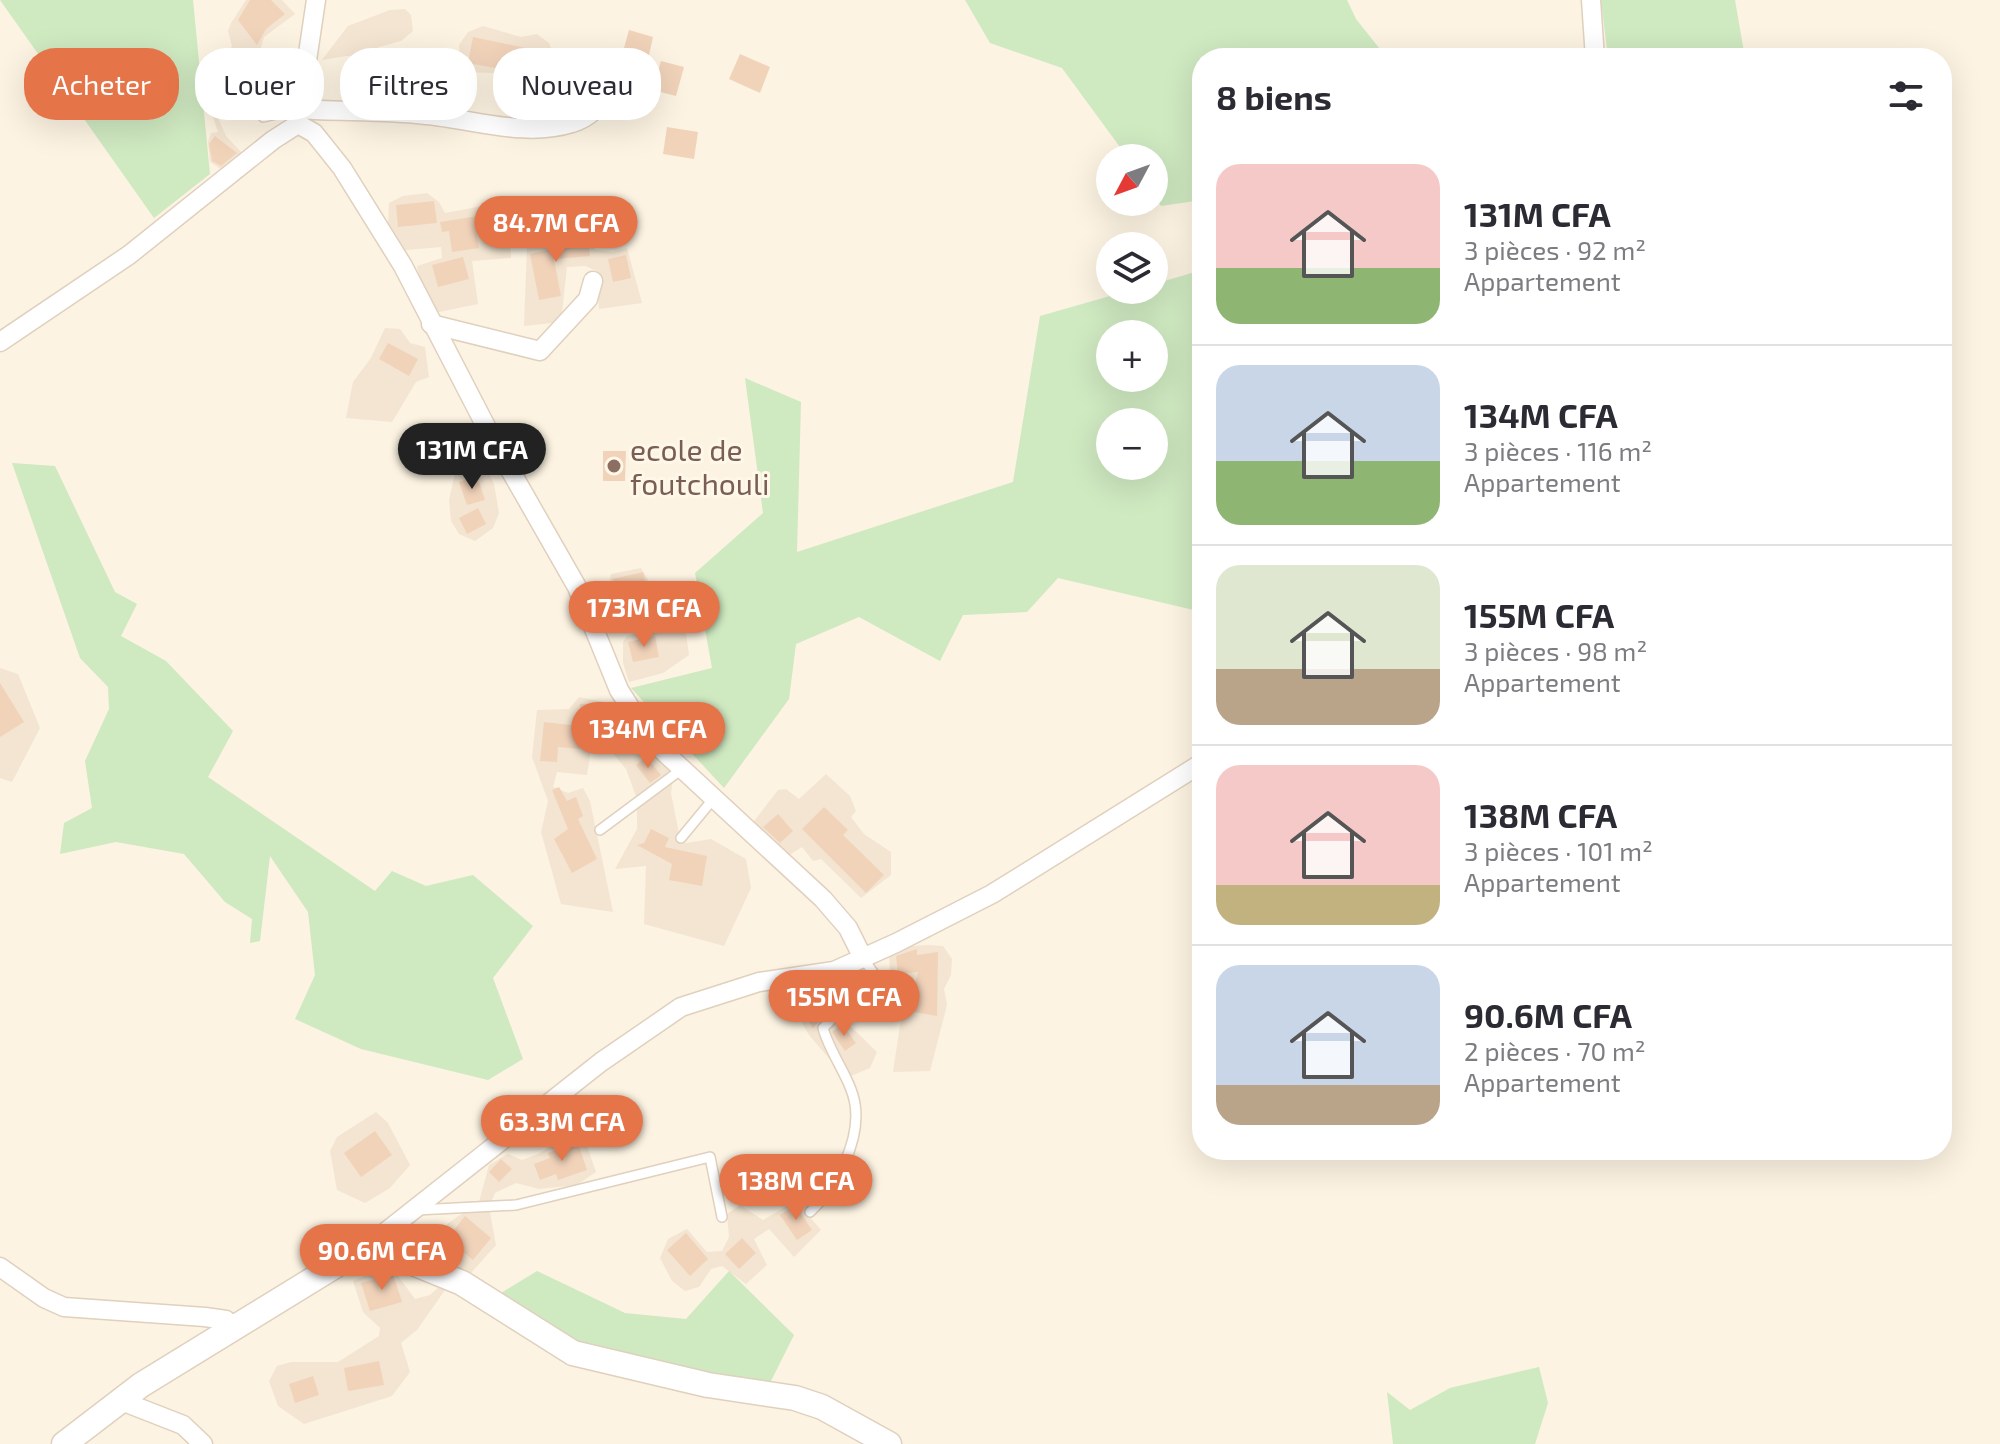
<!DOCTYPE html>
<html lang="fr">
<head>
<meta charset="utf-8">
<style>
	:root { --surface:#fff; --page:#f2f2f3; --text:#2b2b33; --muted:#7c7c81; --line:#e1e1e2; --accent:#e57449 }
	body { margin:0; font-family:"Exo 2",sans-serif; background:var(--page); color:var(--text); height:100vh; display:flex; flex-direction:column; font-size:30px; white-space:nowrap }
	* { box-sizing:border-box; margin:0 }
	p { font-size:26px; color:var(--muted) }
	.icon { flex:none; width:44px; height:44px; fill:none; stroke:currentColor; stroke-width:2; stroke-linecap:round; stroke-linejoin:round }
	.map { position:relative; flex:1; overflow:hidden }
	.panel { position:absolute; left:1192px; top:48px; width:760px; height:1112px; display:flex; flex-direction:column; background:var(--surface); border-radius:32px; box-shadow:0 8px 32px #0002 }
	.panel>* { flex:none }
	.hud { position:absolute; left:24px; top:48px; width:760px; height:72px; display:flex; gap:16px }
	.needle { width:52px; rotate:229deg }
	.controls { position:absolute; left:1096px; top:144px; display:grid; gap:16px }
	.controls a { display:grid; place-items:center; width:72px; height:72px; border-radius:50%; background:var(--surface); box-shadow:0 8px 32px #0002; font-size:40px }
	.price { position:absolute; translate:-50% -68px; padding:0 18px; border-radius:28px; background:var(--accent); color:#fff; font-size:26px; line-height:52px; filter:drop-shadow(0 2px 4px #0008) }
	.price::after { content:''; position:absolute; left:50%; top:48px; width:24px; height:18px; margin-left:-12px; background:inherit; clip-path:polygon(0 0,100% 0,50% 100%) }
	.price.current { background:#222; color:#fff }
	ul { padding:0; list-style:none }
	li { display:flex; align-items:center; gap:24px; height:200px; padding:0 24px }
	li+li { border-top:2px solid var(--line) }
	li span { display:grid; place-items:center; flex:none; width:224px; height:160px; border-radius:24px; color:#555 }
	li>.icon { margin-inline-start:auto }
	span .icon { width:96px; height:96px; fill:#fffc; stroke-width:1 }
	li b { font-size:34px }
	h2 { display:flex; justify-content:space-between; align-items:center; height:96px; padding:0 24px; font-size:34px }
	.chip { padding:0 28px; border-radius:32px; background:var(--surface); box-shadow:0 8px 32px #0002; font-size:28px; line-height:72px }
	.chip.current { background:var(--accent); color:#fff }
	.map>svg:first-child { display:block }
	.residential { fill:#f3e5d1 }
	.green { fill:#cfe9c1; fill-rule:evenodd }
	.building { fill:#f1d3ba }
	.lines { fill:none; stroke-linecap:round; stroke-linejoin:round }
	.service-casing { stroke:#e0d0be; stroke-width:12 }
	.minor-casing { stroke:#e0d0be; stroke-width:21 }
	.tertiary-casing { stroke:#e0d0be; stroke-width:27 }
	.service { stroke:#fff; stroke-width:9 }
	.minor { stroke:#fff; stroke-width:18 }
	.tertiary { stroke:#fff; stroke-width:24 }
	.education-dot { fill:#8d6e63; stroke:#fff7e8; stroke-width:3 }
	.labels { text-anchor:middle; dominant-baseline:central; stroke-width:6; stroke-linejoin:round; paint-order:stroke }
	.education-label { font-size:30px; fill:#785e54; stroke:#fff7e8; text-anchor:start }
</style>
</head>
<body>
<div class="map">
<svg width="2000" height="1444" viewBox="0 0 2000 1444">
	<rect width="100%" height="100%" fill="#fcf3e2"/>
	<g class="residential">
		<path d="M 246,0 L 282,0 L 295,14 L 264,37 L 261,47 L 264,67 L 283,87 L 285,94 L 266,113 L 222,89 L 208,95 L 226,136 L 242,153 L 224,171 L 210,162 L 208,142 L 211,133 L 218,132 L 206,96 L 232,46 L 228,31 L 231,23 Z"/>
		<path d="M 405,9 L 411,15 L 413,31 L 401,41 L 379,47 L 369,57 L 346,56 L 322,60 L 348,26 L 390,10 Z"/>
		<path d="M 483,26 L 521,37 L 537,34 L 549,43 L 555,58 L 550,81 L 538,89 L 522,87 L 493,73 L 461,72 L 459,45 L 468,32 Z"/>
		<path d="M 427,193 L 439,202 L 445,213 L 504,202 L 509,208 L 511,258 L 472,261 L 478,304 L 434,313 L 423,297 L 417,266 L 442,258 L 441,247 L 397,251 L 388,228 L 389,203 L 403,196 Z"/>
		<path d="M 583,229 L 590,232 L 590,246 L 597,250 L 612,252 L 627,248 L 642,303 L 599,309 L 597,271 L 585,266 L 567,267 L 561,322 L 524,326 L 527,247 L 542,244 L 553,233 Z"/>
		<path d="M 385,328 L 400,329 L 410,343 L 425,347 L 429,377 L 416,382 L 392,422 L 346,418 L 353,382 L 371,358 Z"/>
		<path d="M 478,451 L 494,484 L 499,513 L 493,528 L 475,541 L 459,534 L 451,521 L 449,500 L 457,464 Z"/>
		<path d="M 641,568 L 654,590 L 680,590 L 689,655 L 663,673 L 629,682 L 623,663 L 623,642 L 627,636 L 649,631 L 642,597 L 615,597 L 610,582 L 611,574 Z"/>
		<path d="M 0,668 L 18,674 L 40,728 L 12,782 L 0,778 Z"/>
		<path d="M 579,697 L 609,703 L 624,744 L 636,753 L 651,748 L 674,769 L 671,793 L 681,844 L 711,839 L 746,859 L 751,888 L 724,946 L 644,924 L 646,866 L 615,869 L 637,829 L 637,799 L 626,769 L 607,746 L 591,749 L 587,775 L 557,772 L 553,787 L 568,793 L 583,788 L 590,801 L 613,912 L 561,904 L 541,832 L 548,801 L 532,757 L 537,710 L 569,709 Z"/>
		<path d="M 826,774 L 850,796 L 856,811 L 851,817 L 864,834 L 891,852 L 891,875 L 861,898 L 821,859 L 813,861 L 802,847 L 777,863 L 751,825 L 778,790 L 786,789 L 799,799 Z"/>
		<path d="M 928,945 L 943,946 L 952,959 L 951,975 L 944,989 L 947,1005 L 930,1071 L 893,1072 L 902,1012 L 879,1002 L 890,970 L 889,954 L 898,947 Z"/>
		<path d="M 821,982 L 836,1000 L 846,1022 L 877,1052 L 870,1068 L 846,1078 L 809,1035 L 790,1002 Z"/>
		<path d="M 376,1112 L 388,1123 L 410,1165 L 390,1188 L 365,1203 L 337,1190 L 330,1151 L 337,1137 Z"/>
		<path d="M 576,1131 L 586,1143 L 596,1172 L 577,1185 L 539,1189 L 516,1183 L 495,1193 L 489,1207 L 496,1245 L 470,1274 L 452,1280 L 417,1330 L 401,1343 L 410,1372 L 392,1396 L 304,1424 L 278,1406 L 269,1381 L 277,1366 L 291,1362 L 338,1362 L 379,1336 L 380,1328 L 363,1312 L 353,1281 L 390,1265 L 415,1299 L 430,1295 L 459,1269 L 461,1260 L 444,1244 L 443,1236 L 447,1224 L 479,1202 L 489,1165 L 508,1154 L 522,1160 L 538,1154 Z"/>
		<path d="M 796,1201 L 821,1230 L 794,1257 L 769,1229 L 754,1239 L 767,1265 L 746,1284 L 722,1266 L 711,1269 L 699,1287 L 685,1291 L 672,1281 L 660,1258 L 668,1239 L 687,1229 L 707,1252 L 722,1251 L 729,1237 L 727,1214 L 740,1205 L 763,1220 Z"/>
	</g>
	<g class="green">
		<path d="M 0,0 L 193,0 L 210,174 L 154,218 Z"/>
		<path d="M 965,0 L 1347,0 L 1356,19 L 1387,58 L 1202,58 L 1202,200 L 1161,206 L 1154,196 L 1154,158 L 1128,158 L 1062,68 L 990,43 Z"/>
		<path d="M 1601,0 L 1735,0 L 1745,58 L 1608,58 Z"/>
		<path d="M 1202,270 L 1202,612 L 1058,578 L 1027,612 L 963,615 L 940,661 L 859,617 L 796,644 L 789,699 L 724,788 L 631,688 L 712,668 L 695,573 L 763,513 L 745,378 L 801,402 L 797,552 L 1013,482 L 1040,316 L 1131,290 L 1154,290 L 1154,284 ZM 1110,334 L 1154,334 L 1154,378 L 1110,378 ZM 1154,422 L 1154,466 L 1110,466 L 1110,422 Z"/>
		<path d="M 12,463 L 55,466 L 115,592 L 137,604 L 121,636 L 166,661 L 233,731 L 208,777 L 375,891 L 392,871 L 426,886 L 473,875 L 533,926 L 493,978 L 523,1059 L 488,1080 L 361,1049 L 295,1019 L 315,975 L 308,912 L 270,856 L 260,941 L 250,943 L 252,919 L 225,902 L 184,854 L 116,842 L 60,854 L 64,823 L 92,808 L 85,761 L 109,709 L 108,687 L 80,658 Z"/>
		<path d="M 537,1271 L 625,1313 L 686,1319 L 729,1271 L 794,1335 L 771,1381 L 716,1380 L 564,1338 L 501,1293 Z"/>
		<path d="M 1539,1367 L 1548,1403 L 1535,1444 L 1393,1444 L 1387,1392 L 1410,1410 L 1450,1388 Z"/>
	</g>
	<g class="building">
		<path d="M 250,0 L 271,0 L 285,14 L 266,29 L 257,45 L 238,20 Z"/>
		<path d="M 629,30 L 653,37 L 649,55 L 624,48 Z"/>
		<path d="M 473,37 L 549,53 L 543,84 L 522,79 L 523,73 L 468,63 Z"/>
		<path d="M 740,54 L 770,67 L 760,93 L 729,79 Z"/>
		<path d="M 233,57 L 281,93 L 268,108 L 222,78 Z"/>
		<path d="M 661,61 L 684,67 L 676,96 L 653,90 Z"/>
		<path d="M 667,127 L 698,132 L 694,159 L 663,154 Z"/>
		<path d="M 215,136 L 237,153 L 221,166 L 212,161 L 209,144 Z"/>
		<path d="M 434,201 L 437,223 L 398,227 L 396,205 Z"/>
		<path d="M 503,212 L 505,227 L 476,229 L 479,248 L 452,252 L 449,231 L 442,232 L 440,222 Z"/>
		<path d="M 588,234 L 590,256 L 554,259 L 561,296 L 539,300 L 530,254 L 564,246 L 563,236 Z"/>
		<path d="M 626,255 L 631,278 L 613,282 L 608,259 Z"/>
		<path d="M 463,257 L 469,279 L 438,287 L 432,265 Z"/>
		<path d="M 388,343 L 418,359 L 409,376 L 379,359 Z"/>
		<path d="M 603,451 L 626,451 L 625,481 L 603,481 Z"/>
		<path d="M 477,476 L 485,500 L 467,505 L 459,482 Z"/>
		<path d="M 478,508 L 486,524 L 467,534 L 459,518 Z"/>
		<path d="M 643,572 L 647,589 L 618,596 L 613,579 Z"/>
		<path d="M 677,593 L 683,625 L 659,629 L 653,597 Z"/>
		<path d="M 655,636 L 659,657 L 633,662 L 628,642 Z"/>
		<path d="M 0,683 L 24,722 L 0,737 Z"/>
		<path d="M 580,704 L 598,704 L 599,721 L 580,721 Z"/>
		<path d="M 544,722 L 580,726 L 580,749 L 558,747 L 557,762 L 540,761 Z"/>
		<path d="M 646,757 L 661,775 L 650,783 L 636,765 Z"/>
		<path d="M 559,787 L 567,801 L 576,797 L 583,816 L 578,819 L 597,859 L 572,873 L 554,839 L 568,829 L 552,790 Z"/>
		<path d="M 824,807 L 848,830 L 843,835 L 884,875 L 866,893 L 802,829 Z"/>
		<path d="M 778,814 L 793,831 L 780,843 L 763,827 Z"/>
		<path d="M 651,829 L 669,838 L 665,847 L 707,856 L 702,886 L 669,880 L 672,864 L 637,845 L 644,843 Z"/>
		<path d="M 917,949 L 917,955 L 938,952 L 937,1016 L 908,1011 L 918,972 L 898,974 L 896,956 Z"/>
		<path d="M 824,1000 L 830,1010 L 813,1028 L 803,1013 Z"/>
		<path d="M 842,1024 L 856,1043 L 845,1051 L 832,1032 Z"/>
		<path d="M 375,1131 L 392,1155 L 361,1177 L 344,1153 Z"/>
		<path d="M 578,1143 L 587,1170 L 558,1180 L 556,1174 L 540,1180 L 534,1164 L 550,1158 L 548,1153 Z"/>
		<path d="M 501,1159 L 512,1169 L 499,1182 L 489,1172 Z"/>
		<path d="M 795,1205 L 812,1230 L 797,1240 L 780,1215 Z"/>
		<path d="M 465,1216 L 491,1238 L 473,1260 L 447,1239 Z"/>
		<path d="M 686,1233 L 708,1259 L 690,1276 L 667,1250 Z"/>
		<path d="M 742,1238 L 756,1253 L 739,1269 L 725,1254 Z"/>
		<path d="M 393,1274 L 402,1302 L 370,1311 L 361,1283 Z"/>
		<path d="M 379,1361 L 384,1385 L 348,1391 L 344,1368 Z"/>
		<path d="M 313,1376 L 319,1395 L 295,1403 L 289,1384 Z"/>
	</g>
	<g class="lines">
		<defs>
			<g id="service">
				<path d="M 263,117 L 298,109"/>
				<path d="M 600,830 L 682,769"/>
				<path d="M 681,838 L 714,798"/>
				<path d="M 863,958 L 891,999"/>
				<path d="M 416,1210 L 516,1205 L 710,1157 L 722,1217"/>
				<path d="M 810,1212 C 836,1188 861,1141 855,1104 C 851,1079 830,1054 823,1028 C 844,1009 849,992 852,964"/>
			</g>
			<g id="minor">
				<path d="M 1591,0 L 1595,58"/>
				<path d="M 298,109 C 340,112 383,110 426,115 C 473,119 525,138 572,123 C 593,117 603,101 617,84"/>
				<path d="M 298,121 L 316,0"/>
				<path d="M 431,324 L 540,351 L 588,299 L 593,281"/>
				<path d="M 0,342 L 129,255 L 273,140 L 298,124 L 314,133 L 342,168 L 403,266 L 493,440 L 577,587 L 619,690 L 651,740 L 823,899 L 848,928 L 863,958"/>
				<path d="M 369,1245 L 601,1062 L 681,1007 L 759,982 L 834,971 L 896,943 L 992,894 L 1202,763"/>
				<path d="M 0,1267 L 44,1298 L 64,1307 L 205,1317 L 226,1320 L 235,1327"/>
				<path d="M 119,1400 L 183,1425 L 203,1444"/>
			</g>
			<path id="tertiary" d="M 64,1444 L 141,1385 L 369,1245 L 462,1283 L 573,1353 L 708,1385 L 795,1398 L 822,1407 L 889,1444"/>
		</defs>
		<use href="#service" class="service-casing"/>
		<use href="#minor" class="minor-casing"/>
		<use href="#tertiary" class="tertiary-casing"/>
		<use href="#service" class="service"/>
		<use href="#minor" class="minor"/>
		<use href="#tertiary" class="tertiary"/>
	</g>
	<circle class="education-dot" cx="614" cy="466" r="8"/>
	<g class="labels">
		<g class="education-label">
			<text x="630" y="449">ecole de<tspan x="630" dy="34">foutchouli</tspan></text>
		</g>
	</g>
</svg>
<div class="controls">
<a><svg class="needle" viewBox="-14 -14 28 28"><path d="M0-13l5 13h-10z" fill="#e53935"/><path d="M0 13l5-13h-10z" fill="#7c7c81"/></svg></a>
<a><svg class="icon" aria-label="layers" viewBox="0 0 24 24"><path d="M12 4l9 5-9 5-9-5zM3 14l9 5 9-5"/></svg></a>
<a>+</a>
<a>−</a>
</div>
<b class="price" style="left:556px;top:264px">84.7M CFA</b>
<b class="price current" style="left:472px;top:491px">131M CFA</b>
<b class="price" style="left:644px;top:649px">173M CFA</b>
<b class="price" style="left:648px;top:770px">134M CFA</b>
<b class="price" style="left:844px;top:1038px">155M CFA</b>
<b class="price" style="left:562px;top:1163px">63.3M CFA</b>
<b class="price" style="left:796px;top:1222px">138M CFA</b>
<b class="price" style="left:382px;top:1292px">90.6M CFA</b>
<div class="hud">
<a class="chip current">Acheter</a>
<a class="chip">Louer</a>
<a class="chip">Filtres</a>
<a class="chip">Nouveau</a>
</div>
<section class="panel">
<h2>8 biens<svg class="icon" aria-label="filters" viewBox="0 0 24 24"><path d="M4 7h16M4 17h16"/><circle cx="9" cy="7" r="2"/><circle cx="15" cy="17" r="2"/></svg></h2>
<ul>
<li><span style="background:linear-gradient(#f6c9c9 65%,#8fb573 0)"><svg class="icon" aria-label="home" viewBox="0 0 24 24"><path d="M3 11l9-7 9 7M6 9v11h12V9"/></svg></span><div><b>131M CFA</b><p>3 pièces · 92 m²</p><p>Appartement</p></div></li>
<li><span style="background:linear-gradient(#c9d6e8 60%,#8fb573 0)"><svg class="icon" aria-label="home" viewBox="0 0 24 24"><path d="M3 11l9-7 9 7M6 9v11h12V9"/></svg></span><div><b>134M CFA</b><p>3 pièces · 116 m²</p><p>Appartement</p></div></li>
<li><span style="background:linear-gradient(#dfe7d0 65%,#b9a48a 0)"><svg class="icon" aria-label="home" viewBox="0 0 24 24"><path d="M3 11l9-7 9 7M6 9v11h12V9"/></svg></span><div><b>155M CFA</b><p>3 pièces · 98 m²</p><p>Appartement</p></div></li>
<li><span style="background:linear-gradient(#f6c9c9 75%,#c2b280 0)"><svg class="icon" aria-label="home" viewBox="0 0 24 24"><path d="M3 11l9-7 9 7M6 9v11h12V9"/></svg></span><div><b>138M CFA</b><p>3 pièces · 101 m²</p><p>Appartement</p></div></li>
<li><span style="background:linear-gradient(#c9d6e8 75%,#b9a48a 0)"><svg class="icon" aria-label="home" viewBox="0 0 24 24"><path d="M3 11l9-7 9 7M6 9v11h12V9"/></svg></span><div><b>90.6M CFA</b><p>2 pièces · 70 m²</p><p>Appartement</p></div></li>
</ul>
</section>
</div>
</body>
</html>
